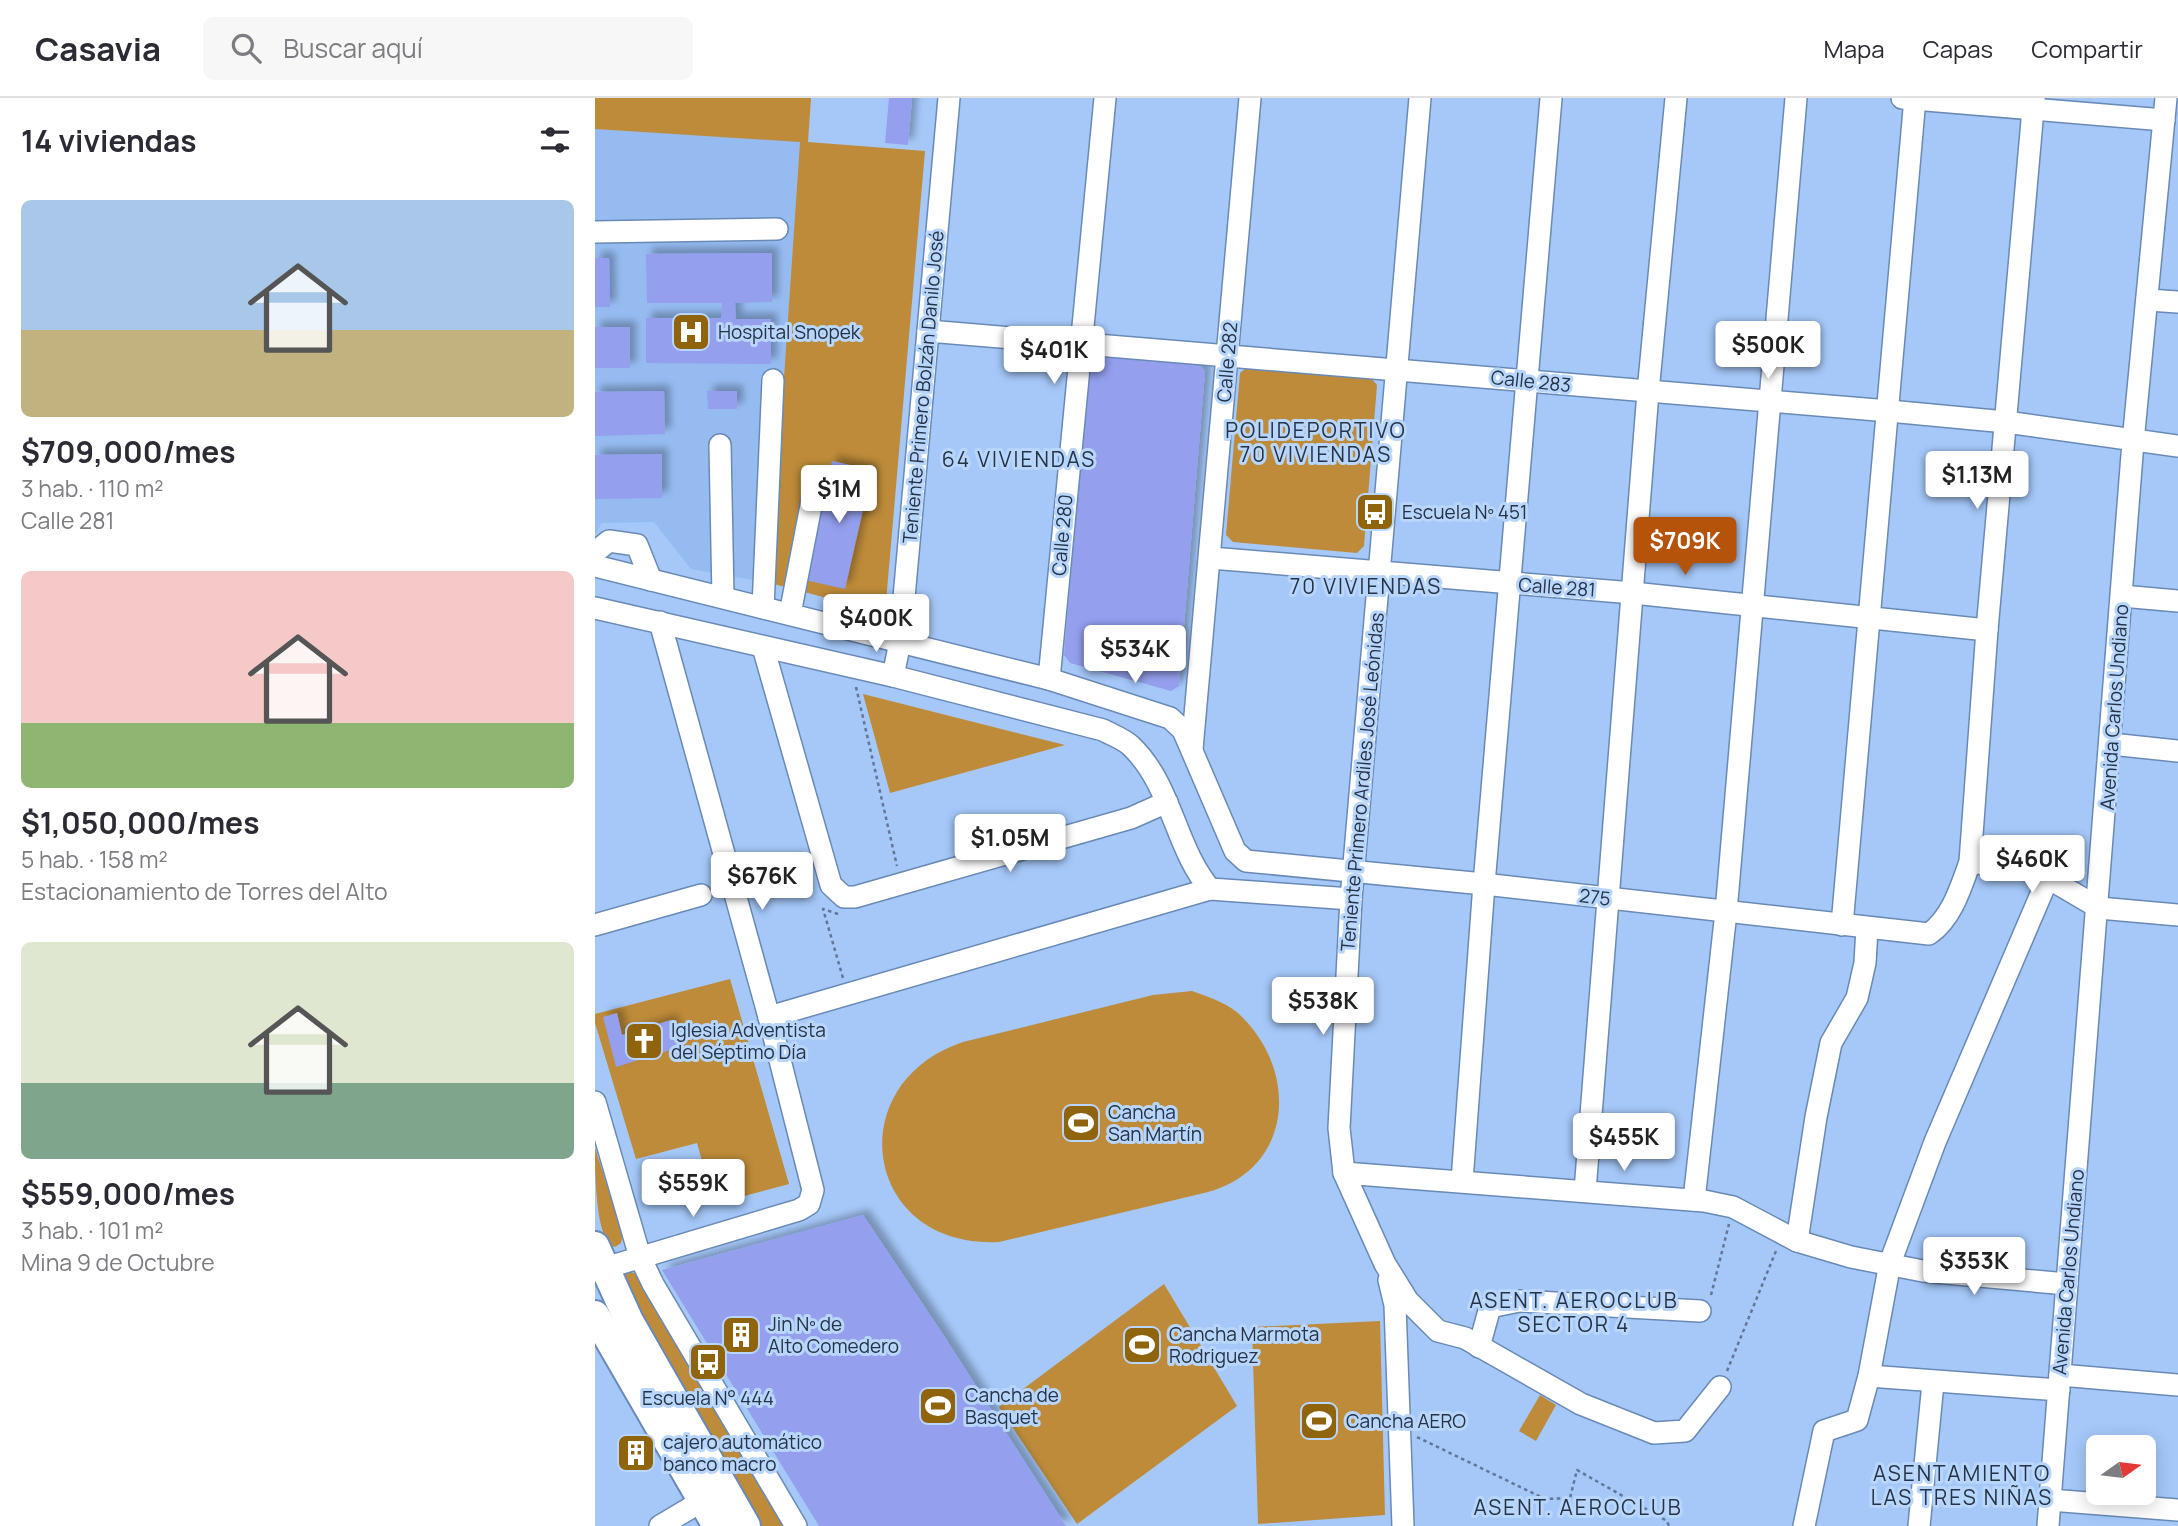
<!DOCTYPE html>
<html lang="es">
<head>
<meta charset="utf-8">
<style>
	:root { --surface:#fff; --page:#f7f7f7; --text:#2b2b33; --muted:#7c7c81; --line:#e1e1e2; --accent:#b45309 }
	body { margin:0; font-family:Manrope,sans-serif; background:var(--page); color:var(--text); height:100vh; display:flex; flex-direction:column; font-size:26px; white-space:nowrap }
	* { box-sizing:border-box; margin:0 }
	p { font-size:23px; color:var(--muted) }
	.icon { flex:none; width:38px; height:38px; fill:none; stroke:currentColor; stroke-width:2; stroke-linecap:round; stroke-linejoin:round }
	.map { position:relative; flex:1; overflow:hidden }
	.drawer { display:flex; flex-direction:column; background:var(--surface); width:595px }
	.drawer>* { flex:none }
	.needle { width:46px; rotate:76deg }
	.fabs { position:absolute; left:1491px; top:1337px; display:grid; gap:14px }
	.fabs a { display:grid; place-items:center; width:70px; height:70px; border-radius:10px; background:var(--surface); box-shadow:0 4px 18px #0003; font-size:35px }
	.price { position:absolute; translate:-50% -60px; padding:0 16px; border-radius:7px; background:#fff; color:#222; font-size:23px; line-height:46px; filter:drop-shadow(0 2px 4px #0008) }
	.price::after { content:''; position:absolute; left:50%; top:42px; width:21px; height:16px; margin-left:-10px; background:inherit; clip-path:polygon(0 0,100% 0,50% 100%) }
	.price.selected { background:var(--accent); color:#fff }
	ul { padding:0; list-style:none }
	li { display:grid; align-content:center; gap:14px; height:371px; padding:0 21px }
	li span { display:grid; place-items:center; height:217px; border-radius:10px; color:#555 }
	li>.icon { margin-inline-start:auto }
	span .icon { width:126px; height:126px; fill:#fffc; stroke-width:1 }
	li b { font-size:30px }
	h2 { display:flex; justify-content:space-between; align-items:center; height:84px; padding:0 21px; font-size:30px }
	header { display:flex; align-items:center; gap:42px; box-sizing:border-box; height:98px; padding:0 35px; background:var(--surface); border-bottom:2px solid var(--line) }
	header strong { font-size:33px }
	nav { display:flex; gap:38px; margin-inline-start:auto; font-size:24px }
	.search { width:490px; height:63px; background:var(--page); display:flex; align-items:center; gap:18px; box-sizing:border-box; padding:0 24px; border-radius:10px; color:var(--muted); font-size:26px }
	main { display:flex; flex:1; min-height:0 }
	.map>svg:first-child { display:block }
	.built { fill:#95bbf1 }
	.green { fill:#bd8b39 }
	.building { fill:#949fee; filter:url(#shadow) }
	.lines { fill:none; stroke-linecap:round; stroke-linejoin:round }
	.minor-casing { stroke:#698ab7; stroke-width:24 }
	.major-casing { stroke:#698ab7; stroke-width:32 }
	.path { stroke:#607798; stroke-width:2.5; stroke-dasharray:3.5 3.5; stroke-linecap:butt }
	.minor { stroke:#fff; stroke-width:21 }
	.major { stroke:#fff; stroke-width:28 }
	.labels { text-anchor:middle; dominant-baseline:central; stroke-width:6; stroke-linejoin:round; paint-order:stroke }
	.poi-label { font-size:19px; fill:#253346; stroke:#b8d5fc; text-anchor:start }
	.street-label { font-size:19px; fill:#253346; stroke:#b8d5fc }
	.neighbourhood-label { font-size:21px; letter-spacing:2px; fill:#253346; stroke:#b8d5fc }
</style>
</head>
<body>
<header>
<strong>Casavia</strong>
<div class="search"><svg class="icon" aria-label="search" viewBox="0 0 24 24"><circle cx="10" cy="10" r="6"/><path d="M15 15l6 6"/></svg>Buscar aquí</div>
<nav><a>Mapa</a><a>Capas</a><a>Compartir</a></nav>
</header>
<main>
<section class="drawer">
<h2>14 viviendas<svg class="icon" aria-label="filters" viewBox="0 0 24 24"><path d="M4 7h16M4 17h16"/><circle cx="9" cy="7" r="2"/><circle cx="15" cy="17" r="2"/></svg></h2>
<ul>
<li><span style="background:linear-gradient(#a9c7e8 60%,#c2b280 0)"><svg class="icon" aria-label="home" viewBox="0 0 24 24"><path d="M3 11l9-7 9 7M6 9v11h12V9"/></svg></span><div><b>$709,000/mes</b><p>3 hab. · 110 m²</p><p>Calle 281</p></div></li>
<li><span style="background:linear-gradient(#f6c9c9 70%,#8fb573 0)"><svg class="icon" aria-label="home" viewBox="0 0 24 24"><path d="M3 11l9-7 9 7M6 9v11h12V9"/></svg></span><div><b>$1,050,000/mes</b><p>5 hab. · 158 m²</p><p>Estacionamiento de Torres del Alto</p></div></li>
<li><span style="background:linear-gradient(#dfe7d0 65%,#7fa58c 0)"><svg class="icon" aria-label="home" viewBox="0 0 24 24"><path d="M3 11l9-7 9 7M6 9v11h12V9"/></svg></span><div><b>$559,000/mes</b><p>3 hab. · 101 m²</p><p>Mina 9 de Octubre</p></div></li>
</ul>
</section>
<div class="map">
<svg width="1583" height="1428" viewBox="0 0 1583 1428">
	<defs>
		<filter id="shadow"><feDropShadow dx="6" dy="-6" stdDeviation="3.5" flood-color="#0004"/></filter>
	</defs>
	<rect width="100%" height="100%" fill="#a5c8f9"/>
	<path class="built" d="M 0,31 L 205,43 L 175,485 L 96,471 L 59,424 L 7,425 L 0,436 Z"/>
	<g class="green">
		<path d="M 0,0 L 216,0 L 213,44 L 330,53 L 291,504 L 281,513 L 175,485 L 205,44 L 0,31 Z"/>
		<path d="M 652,269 L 776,280 L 782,287 L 769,448 L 762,455 L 638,444 L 631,437 L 645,275 Z"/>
		<path d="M 268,596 L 470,647 L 295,695 Z"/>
		<path d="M 135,881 L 194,1086 L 119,1106 L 102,1045 L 41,1061 L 0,925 L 0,916 Z"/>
		<path d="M 597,893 C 616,900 636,906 649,921 C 704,978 696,1071 613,1094 L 404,1144 C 268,1151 244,985 368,944 L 558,897 Z"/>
		<path d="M 0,1050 L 28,1137 L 26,1145 L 20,1149 C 0,1146 0,1071 0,1050 Z"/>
		<path d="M 34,1174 L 40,1175 L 189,1428 L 161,1428 L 60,1254 L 28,1179 Z"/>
		<path d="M 569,1186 L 642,1308 L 482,1426 L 404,1309 Z"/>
		<path d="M 785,1223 L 790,1417 L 663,1426 L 657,1229 Z"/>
		<path d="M 945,1297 L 961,1307 L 941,1343 L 924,1333 Z"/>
	</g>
	<g class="building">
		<path d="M 294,0 L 317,0 L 313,47 L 290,45 Z"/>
		<path d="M 177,155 L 177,204 L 140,205 L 141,221 L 176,221 L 176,266 L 51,265 L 51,220 L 126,220 L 127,205 L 52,205 L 51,156 Z"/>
		<path d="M 0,160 L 14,160 L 15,209 L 0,209 Z"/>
		<rect x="0" y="229" width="35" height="41"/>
		<path d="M 501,257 L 604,266 L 610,273 L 584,588 L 576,593 L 475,565 L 469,557 L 494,263 Z"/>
		<path d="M 69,293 L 70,336 L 0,338 L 0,294 Z"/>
		<path d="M 112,293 L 142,293 L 142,311 L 113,311 Z"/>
		<path d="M 67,356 L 67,400 L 0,401 L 0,357 Z"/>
		<path d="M 237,363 L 277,372 L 250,491 L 210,482 Z"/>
		<path d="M 22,915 L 27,937 L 76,922 L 85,949 L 21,969 L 8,919 Z"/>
		<path d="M 268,1117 L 347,1235 L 471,1428 L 224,1428 L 67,1172 Z"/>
		<path d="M 47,1342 L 55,1357 L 36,1368 L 27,1353 Z"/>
	</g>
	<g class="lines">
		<defs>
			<g id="minor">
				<path d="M 825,0 L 756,801 L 744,1030 L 749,1075 L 790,1166 L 813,1203 L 843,1233 L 870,1240 L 986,1306 L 1059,1335 L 1090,1333 L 1125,1289"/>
				<path d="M 1307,0 L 1569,22"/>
				<path d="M 0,134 L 182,131"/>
				<path d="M 1553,202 L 1583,204"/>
				<path d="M 333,233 L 1294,313 L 1411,324 L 1583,348"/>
				<path d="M 125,347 L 128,499"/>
				<path d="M 0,454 L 14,443 L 42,447 L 56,482"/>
				<path d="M 616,460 L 1038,495 L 1392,532"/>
				<path d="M 0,468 L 454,581 L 575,620 L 588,632 L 640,753 L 651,763 L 889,786 L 1334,836 C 1357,820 1366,789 1375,764 L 1392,532 L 1439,0"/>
				<path d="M 1527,498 L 1583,503"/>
				<path d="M 0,510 L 298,578 L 508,632 C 517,637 529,641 536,648 C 577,687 580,750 615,791 L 756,801"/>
				<path d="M 168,510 L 178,282"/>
				<path d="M 195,516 L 221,382"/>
				<path d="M 168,549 L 236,787 L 249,799 L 260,799 L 536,720 L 572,704"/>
				<path d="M 298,578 L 305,544 L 354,0"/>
				<path d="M 454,581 L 510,0"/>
				<path d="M 1516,646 L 1583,653"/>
				<path d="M 597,651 L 655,0"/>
				<path d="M 1375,764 L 1430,771 L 1453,780 L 1504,810 L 1583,817"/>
				<path d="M 0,827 L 106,797"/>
				<path d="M 1247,827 L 1320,0"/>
				<path d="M 174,919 L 615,791"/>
				<path d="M 0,1004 L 45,1159 L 58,1186 L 201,1428"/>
				<path d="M 749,1075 L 1109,1103 L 1138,1109 L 1202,1143 L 1256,1159 L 1328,1173 L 1472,1186"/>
				<path d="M 867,1083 L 889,786 L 956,0"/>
				<path d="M 990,1093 L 1053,294 L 1081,0"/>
				<path d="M 1099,1102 L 1131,814 L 1201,0"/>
				<path d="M 1202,1143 L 1221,1019 L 1236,945 L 1262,900 L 1270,865 L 1272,830"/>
				<path d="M 0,1173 L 204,1112 L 214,1106 L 218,1092 L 174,919 L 65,524"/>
				<path d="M 794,1182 L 800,1207 L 808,1428"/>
				<path d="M 884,1249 L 895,1209 L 924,1203 L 1105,1213"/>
				<path d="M 1465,1277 L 1583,1287"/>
				<path d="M 1274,1278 L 1464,1292"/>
				<path d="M 1455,1402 L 1583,1412"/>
				<path d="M 65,1428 L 107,1403"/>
				<path d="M 1209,1428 L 1229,1333 L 1262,1322 L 1274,1278 L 1295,1165 L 1340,1044 L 1453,780"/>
				<path d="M 1324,1428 L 1338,1285"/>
				<path d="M 1453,1428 L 1538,344 L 1571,0"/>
			</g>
			<g id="major">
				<path d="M 0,1148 L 34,1223 L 151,1428"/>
				<path d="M 0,1217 L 122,1428"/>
			</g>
		</defs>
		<use href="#minor" class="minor-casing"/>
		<use href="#major" class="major-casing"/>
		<g class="path">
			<path d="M 261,589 L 302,768"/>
			<path d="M 243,816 L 228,811 L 248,880"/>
			<path d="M 1116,1197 L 1134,1126"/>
			<path d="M 1132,1273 L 1181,1153"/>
			<path d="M 822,1339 L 950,1401 L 975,1400 L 982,1372 L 1072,1423 L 1074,1428"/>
		</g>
		<use href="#minor" class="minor"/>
		<use href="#major" class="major"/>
	</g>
	<defs>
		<symbol id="hospital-square" viewBox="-11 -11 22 22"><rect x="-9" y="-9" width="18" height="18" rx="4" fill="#90630d" stroke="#b8d5fc"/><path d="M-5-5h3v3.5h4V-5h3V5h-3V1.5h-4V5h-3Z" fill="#fff"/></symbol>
		<symbol id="bus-square" viewBox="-11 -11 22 22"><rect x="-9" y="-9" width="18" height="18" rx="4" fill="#90630d" stroke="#b8d5fc"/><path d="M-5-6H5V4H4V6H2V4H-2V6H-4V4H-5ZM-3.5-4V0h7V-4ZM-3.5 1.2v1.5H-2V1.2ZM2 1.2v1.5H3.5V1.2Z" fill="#fff"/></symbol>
		<symbol id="church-square" viewBox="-11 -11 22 22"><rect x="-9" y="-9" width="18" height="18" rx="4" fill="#90630d" stroke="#b8d5fc"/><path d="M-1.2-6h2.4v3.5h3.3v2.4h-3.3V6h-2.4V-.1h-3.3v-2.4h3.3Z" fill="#fff"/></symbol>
		<symbol id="stadium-square" viewBox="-11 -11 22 22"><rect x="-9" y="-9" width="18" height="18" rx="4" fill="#90630d" stroke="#b8d5fc"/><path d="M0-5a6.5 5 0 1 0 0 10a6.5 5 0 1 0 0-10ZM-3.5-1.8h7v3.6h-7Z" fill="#fff"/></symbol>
		<symbol id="building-square" viewBox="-11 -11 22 22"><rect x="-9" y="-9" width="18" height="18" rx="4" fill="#90630d" stroke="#b8d5fc"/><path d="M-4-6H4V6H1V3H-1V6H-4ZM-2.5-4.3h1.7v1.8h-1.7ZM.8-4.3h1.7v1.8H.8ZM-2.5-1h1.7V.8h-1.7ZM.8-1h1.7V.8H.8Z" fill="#fff"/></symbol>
	</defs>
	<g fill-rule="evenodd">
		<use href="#hospital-square" x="74" y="212" width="44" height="44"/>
		<use href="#bus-square" x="758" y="392" width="44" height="44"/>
		<use href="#church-square" x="27" y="921" width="44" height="44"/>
		<use href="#stadium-square" x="464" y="1003" width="44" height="44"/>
		<use href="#building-square" x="124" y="1215" width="44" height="44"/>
		<use href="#stadium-square" x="525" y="1225" width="44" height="44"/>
		<use href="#bus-square" x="91" y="1242" width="44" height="44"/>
		<use href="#stadium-square" x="321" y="1286" width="44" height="44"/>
		<use href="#stadium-square" x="702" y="1301" width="44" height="44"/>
		<use href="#building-square" x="19" y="1333" width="44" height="44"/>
	</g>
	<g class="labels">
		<g class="poi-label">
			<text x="123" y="234">Hospital Snopek</text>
			<text x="807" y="414">Escuela Nº 451</text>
			<text x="76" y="932">Iglesia Adventista<tspan x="76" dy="22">del Séptimo Día</tspan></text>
			<text x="513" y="1014">Cancha<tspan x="513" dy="22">San Martín</tspan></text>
			<text x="173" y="1226">Jin Nº de<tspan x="173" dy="22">Alto Comedero</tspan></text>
			<text x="574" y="1236">Cancha Marmota<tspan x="574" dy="22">Rodriguez</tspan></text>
			<text x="370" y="1297">Cancha de<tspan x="370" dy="22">Basquet</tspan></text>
			<text x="113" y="1300" text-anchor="middle">Escuela N° 444</text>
			<text x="751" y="1323">Cancha AERO</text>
			<text x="68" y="1344">cajero automático<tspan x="68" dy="22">banco macro</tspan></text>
		</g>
		<g class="street-label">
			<text transform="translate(632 264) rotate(-85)">Calle 282</text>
			<text transform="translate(936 283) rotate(6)">Calle 283</text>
			<text transform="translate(328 289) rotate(-85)">Teniente Primero Bolzán Danilo José</text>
			<text transform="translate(467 437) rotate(-85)">Calle 280</text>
			<text transform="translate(962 489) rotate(4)">Calle 281</text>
			<text transform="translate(1519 609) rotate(-86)">Avenida Carlos Undiano</text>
			<text transform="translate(767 684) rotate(-85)">Teniente Primero Ardiles José Leónidas</text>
			<text transform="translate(1000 799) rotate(7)">275</text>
			<text transform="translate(1473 1174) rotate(-85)">Avenida Carlos Undiano</text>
		</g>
		<g class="neighbourhood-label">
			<text x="721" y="332">POLIDEPORTIVO<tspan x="721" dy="24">70 VIVIENDAS</tspan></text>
			<text x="424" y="361">64 VIVIENDAS</text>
			<text x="771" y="488">70 VIVIENDAS</text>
			<text x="979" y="1202">ASENT. AEROCLUB<tspan x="979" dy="24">SECTOR 4</tspan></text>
			<text x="1367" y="1375">ASENTAMIENTO<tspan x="1367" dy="24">LAS TRES NIÑAS</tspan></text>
			<text x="983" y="1409">ASENT. AEROCLUB</text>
		</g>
	</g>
</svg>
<div class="fabs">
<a><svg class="needle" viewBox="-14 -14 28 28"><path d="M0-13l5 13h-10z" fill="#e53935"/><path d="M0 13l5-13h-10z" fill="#7c7c81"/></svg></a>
</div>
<b class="price" style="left:1173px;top:283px">$500K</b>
<b class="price" style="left:459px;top:288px">$401K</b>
<b class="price" style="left:1382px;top:413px">$1.13M</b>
<b class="price" style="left:244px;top:427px">$1M</b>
<b class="price selected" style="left:1090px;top:479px">$709K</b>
<b class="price" style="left:281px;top:556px">$400K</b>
<b class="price" style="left:540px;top:587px">$534K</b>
<b class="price" style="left:415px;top:776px">$1.05M</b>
<b class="price" style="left:1437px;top:797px">$460K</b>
<b class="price" style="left:167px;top:814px">$676K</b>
<b class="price" style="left:728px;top:939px">$538K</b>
<b class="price" style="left:1029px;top:1075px">$455K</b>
<b class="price" style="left:98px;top:1121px">$559K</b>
<b class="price" style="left:1379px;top:1199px">$353K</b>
</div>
</main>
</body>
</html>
